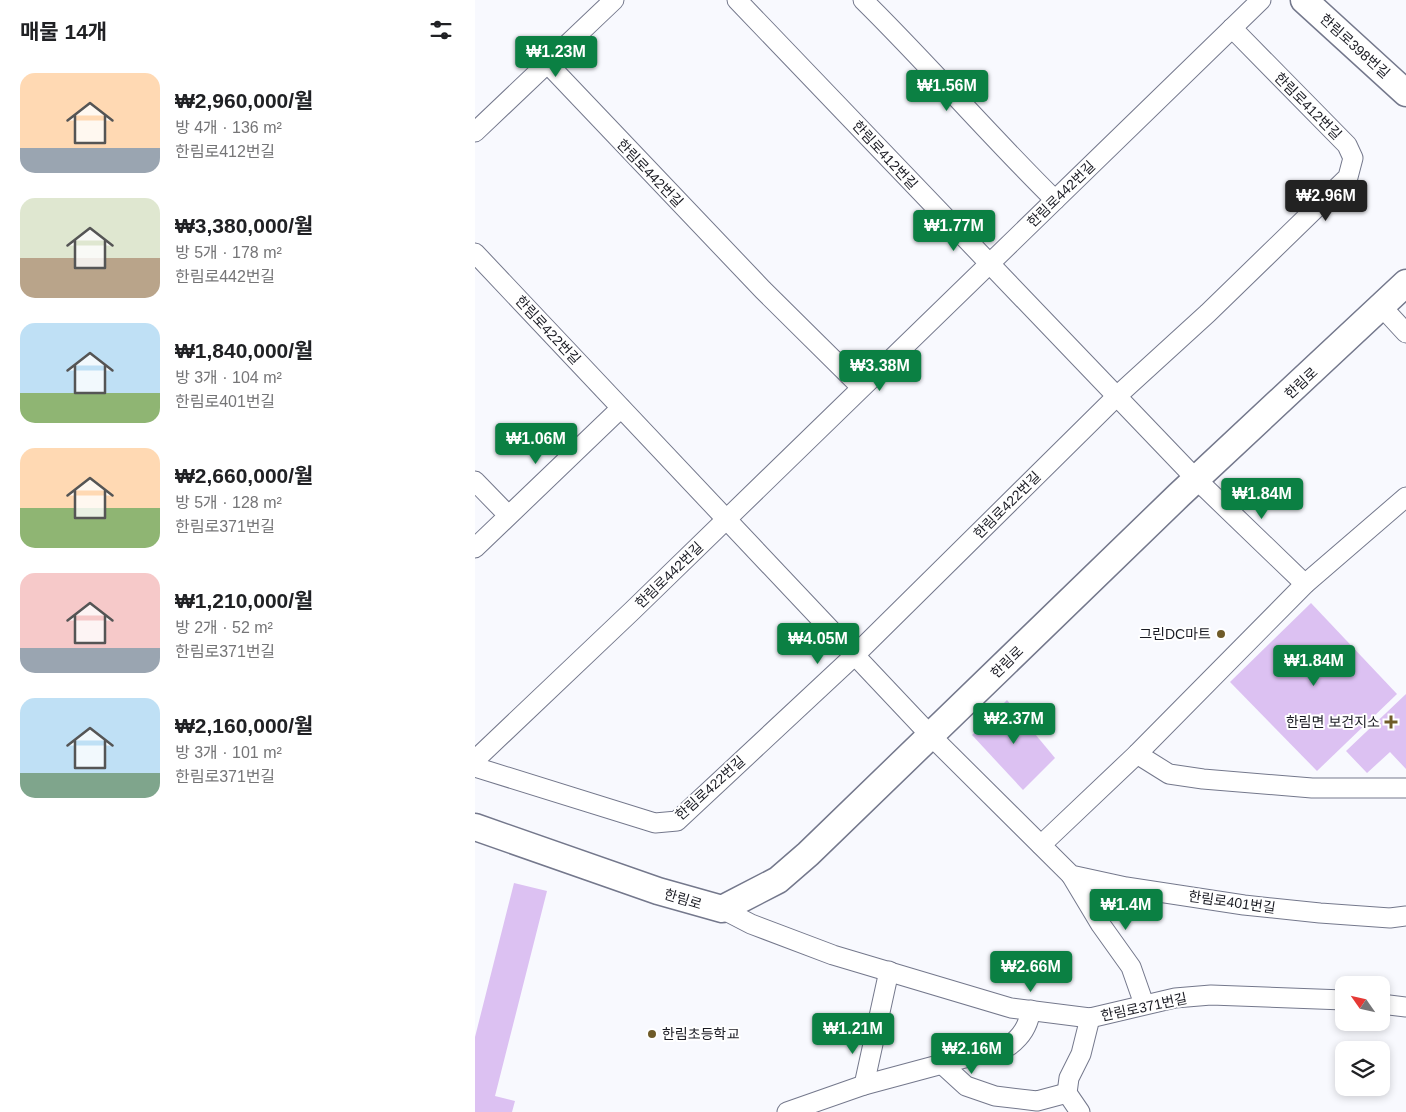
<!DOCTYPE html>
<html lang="ko">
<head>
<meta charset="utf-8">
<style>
	:root { --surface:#fff; --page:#f6f6f6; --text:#202124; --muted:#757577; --accent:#0b8043 }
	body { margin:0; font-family:Helvetica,"Noto Sans KR",sans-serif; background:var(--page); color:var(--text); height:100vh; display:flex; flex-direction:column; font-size:19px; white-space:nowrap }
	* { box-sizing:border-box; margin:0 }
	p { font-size:16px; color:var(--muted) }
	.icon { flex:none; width:28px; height:28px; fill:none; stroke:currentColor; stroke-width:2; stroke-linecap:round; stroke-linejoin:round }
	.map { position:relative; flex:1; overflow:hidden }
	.panel { display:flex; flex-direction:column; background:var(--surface); width:475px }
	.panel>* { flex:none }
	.needle { width:32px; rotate:304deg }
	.tools { position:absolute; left:860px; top:976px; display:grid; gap:10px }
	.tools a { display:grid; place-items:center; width:55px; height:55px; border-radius:10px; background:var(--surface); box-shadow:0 2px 8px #0003; font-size:25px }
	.price { position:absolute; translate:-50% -42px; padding:0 11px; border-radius:5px; background:var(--accent); color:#fff; font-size:16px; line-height:32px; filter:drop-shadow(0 1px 2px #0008) }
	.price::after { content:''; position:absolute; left:50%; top:30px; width:15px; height:11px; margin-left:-8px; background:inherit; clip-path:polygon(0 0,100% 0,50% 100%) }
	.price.selected { background:#222; color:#fff }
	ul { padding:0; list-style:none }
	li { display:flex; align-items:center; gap:15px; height:125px; padding:0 20px }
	li span { display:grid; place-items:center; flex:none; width:140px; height:100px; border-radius:15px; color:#555 }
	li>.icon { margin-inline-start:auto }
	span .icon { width:60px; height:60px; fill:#fffc; stroke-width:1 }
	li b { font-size:21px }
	h2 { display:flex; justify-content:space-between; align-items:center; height:60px; padding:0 20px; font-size:21px }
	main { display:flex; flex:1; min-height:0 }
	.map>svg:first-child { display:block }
	.building { fill:#dcc1f2 }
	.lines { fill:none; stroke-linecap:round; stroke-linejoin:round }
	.street-casing { stroke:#74788c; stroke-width:21 }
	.secondary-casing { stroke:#74788c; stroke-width:29 }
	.street { stroke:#fff; stroke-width:19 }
	.secondary { stroke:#fff; stroke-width:26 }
	.poi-dot { fill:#6f5b29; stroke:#fff; stroke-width:2 }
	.labels { text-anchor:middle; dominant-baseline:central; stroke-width:4; stroke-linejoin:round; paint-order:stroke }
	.street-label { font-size:14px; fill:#1a1b23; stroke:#fff }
	.poi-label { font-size:14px; fill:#1a1b23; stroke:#fff; text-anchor:end }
</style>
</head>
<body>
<main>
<section class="panel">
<h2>매물 14개<svg class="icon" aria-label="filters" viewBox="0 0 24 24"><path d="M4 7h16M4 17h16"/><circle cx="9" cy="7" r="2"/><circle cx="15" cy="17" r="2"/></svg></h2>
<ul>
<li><span style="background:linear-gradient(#ffd9b3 75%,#9aa5b1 0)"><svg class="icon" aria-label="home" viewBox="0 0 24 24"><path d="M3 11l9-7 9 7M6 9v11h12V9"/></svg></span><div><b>₩2,960,000/월</b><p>방 4개 · 136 m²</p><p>한림로412번길</p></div></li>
<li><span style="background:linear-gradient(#dfe7d0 60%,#b9a48a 0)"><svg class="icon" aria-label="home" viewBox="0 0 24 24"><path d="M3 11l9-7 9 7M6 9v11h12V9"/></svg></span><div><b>₩3,380,000/월</b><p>방 5개 · 178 m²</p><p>한림로442번길</p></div></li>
<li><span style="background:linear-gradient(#bfe0f5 70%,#8fb573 0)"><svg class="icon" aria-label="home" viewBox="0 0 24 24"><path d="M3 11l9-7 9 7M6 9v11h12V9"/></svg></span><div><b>₩1,840,000/월</b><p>방 3개 · 104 m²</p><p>한림로401번길</p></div></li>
<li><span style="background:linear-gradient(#ffd9b3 60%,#8fb573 0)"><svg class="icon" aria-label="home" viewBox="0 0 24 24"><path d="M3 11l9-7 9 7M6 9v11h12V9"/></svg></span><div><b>₩2,660,000/월</b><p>방 5개 · 128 m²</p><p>한림로371번길</p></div></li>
<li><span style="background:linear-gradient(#f6c9c9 75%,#9aa5b1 0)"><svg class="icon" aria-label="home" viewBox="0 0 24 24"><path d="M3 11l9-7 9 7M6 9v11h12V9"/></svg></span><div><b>₩1,210,000/월</b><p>방 2개 · 52 m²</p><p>한림로371번길</p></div></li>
<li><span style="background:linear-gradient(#bfe0f5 75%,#7fa58c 0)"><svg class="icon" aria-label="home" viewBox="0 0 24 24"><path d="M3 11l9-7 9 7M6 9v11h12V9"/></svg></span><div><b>₩2,160,000/월</b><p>방 3개 · 101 m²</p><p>한림로371번길</p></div></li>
</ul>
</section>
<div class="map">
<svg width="931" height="1112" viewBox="0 0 931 1112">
	<rect width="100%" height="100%" fill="#f8f9fe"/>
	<g class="building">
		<path d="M 836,603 L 922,694 L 842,771 L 755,682 Z"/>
		<path d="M 931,694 L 931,769 L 915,752 L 892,773 L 871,751 Z"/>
		<path d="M 532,700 L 580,758 L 548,790 L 497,735 Z"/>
		<path d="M 39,883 L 72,891 L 20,1096 L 40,1101 L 37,1112 L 0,1112 L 0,1037 Z"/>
	</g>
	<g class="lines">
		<defs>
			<g id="street">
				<path d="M 262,0 L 722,480 L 830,584"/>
				<path d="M 388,0 C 454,65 514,135 580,200"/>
				<path d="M 72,63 L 288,290 L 386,387"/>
				<path d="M 0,132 L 139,0"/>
				<path d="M 0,253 L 456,736 L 596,875 L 651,887 L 769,905 L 845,913 L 915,918 L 931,916"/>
				<path d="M 907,307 L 931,333"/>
				<path d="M 0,481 L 33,515"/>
				<path d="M 0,548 L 146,408"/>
				<path d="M 662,754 L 694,774 L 728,779 L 837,788 L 931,788"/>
				<path d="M 0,760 L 158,610 L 786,0"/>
				<path d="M 0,767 L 180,823 L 202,821 L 380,655 L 642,396 L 733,313 L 873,177 L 878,158 L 872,145 L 757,28"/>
				<path d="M 566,845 L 662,754 L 830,584 L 931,497"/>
				<path d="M 596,875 L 626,925 L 656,967 L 669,1004"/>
				<path d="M 247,909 L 276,924 L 358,955 L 536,1008 L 615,1018 L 700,998 L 736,995 L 869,1000"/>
				<path d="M 906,1004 L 931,1007"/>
				<path d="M 468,1065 L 491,1086 L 520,1096 L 562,1101 L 592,1093"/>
				<path d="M 389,1085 L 534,1046 C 547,1036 553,1026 556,1010"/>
				<path d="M 312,1112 L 389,1085 L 414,971"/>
				<path d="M 605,1112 L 592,1093 L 594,1078 L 606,1054 L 615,1018"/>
			</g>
			<g id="secondary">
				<path d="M 829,0 L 931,93"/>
				<path d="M 0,827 L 183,891 L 247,909 L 303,880 L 333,854 L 704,495 L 931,283"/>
			</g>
		</defs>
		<use href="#street" class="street-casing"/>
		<use href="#secondary" class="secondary-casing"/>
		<use href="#street" class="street"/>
		<use href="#secondary" class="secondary"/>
	</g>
	<g class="poi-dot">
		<circle cx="746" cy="634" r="5"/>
		<path d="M913.5 714.5h5v5h5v5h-5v5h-5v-5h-5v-5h5z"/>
		<circle cx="177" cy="1034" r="5"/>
	</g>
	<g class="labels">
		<g class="street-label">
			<text transform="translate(880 46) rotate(42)">한림로398번길</text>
			<text transform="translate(833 106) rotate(45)">한림로412번길</text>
			<text transform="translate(410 155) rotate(47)">한림로412번길</text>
			<text transform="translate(175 173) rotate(46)">한림로442번길</text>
			<text transform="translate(586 194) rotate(-44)">한림로442번길</text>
			<text transform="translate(73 330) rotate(47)">한림로422번길</text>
			<text transform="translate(826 383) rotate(-43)">한림로</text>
			<text transform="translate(532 505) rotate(-45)">한림로422번길</text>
			<text transform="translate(194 575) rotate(-44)">한림로442번길</text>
			<text transform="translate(532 662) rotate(-44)">한림로</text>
			<text transform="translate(235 788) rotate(-42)">한림로422번길</text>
			<text transform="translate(208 899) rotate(17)">한림로</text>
			<text transform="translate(757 902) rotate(8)">한림로401번길</text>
			<text transform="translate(669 1007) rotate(-12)">한림로371번길</text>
		</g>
		<g class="poi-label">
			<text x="736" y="634">그린DC마트</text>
			<text x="905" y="722">한림면 보건지소</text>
			<text x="187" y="1034" text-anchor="start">한림초등학교</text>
		</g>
	</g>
</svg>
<div class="tools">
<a><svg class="needle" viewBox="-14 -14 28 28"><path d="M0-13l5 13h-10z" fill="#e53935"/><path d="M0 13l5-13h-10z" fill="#757577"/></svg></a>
<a><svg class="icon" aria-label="layers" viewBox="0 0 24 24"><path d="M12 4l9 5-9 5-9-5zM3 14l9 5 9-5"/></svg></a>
</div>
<b class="price" style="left:81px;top:78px">₩1.23M</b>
<b class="price" style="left:472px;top:112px">₩1.56M</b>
<b class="price selected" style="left:851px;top:222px">₩2.96M</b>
<b class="price" style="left:479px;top:252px">₩1.77M</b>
<b class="price" style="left:405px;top:392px">₩3.38M</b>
<b class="price" style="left:61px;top:465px">₩1.06M</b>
<b class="price" style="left:787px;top:520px">₩1.84M</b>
<b class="price" style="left:343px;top:665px">₩4.05M</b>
<b class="price" style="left:839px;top:687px">₩1.84M</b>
<b class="price" style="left:539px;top:745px">₩2.37M</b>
<b class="price" style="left:651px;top:931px">₩1.4M</b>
<b class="price" style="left:556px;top:993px">₩2.66M</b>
<b class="price" style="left:378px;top:1055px">₩1.21M</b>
<b class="price" style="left:497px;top:1075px">₩2.16M</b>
</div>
</main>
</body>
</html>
